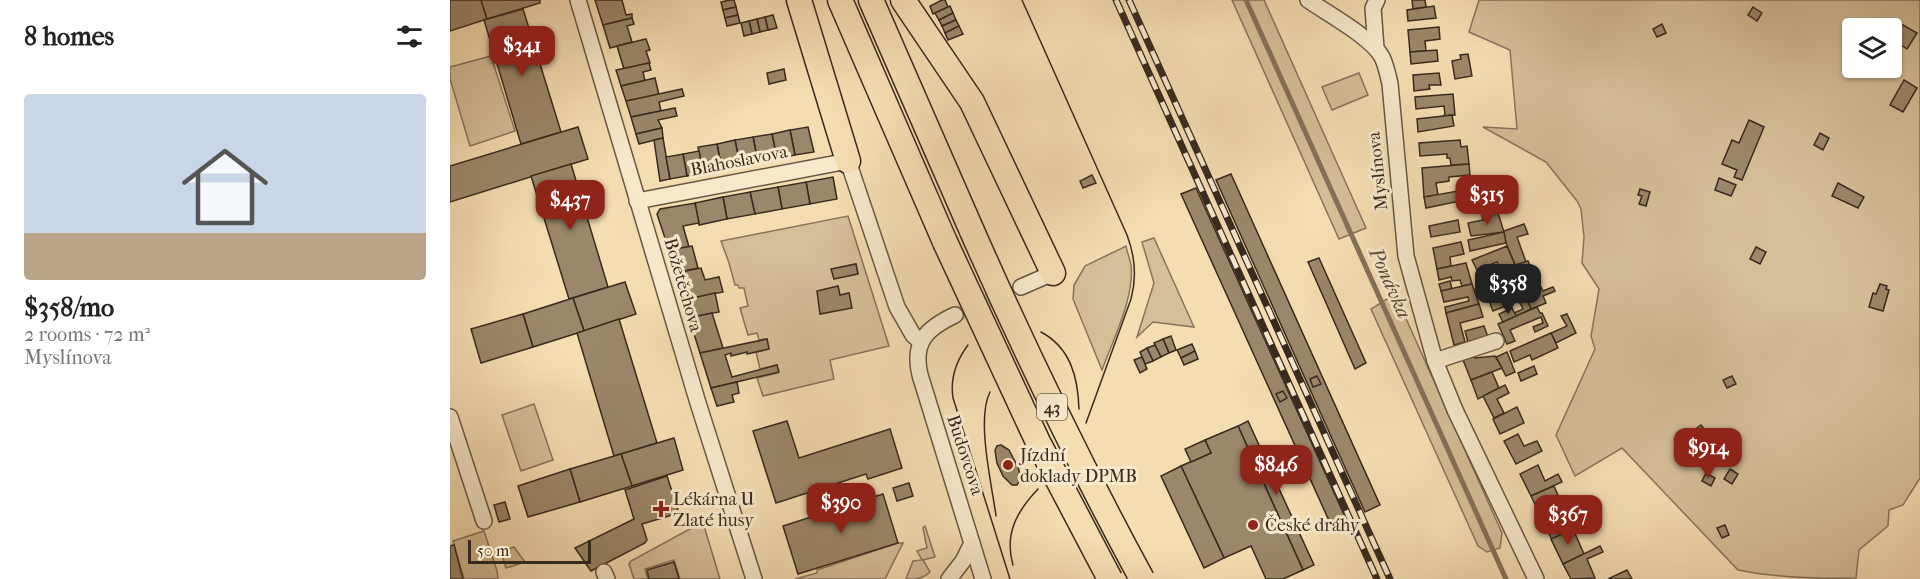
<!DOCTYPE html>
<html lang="en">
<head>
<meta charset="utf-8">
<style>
	:root { --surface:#fff; --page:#f6f6f6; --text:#222; --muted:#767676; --accent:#8f2418 }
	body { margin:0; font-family:"IM FELL French Canon",serif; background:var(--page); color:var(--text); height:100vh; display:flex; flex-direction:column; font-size:22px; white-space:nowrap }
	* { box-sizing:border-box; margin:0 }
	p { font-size:20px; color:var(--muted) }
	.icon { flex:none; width:33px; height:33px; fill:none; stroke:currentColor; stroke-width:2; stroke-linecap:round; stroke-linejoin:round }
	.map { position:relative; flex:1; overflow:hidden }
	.side { display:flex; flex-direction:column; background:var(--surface); width:450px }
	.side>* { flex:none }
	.tools { position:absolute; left:1392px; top:18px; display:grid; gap:12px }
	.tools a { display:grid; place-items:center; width:60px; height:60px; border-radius:6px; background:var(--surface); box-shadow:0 2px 4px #0004; font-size:30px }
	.scale { position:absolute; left:18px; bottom:15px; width:123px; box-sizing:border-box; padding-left:6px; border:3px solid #392a1e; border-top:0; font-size:16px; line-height:21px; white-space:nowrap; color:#392a1e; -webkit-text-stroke:4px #f8e9cd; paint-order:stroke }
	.price { position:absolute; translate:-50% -51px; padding:0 14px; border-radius:12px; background:var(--accent); color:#fff; font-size:20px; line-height:39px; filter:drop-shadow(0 2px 3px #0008) }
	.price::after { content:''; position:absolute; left:50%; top:36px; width:18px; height:14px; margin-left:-9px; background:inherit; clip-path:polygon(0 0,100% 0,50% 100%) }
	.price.on { background:#222; color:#fff }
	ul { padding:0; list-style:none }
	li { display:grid; align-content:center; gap:12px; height:318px; padding:0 24px }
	li span { display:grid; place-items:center; height:186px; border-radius:6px; color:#555 }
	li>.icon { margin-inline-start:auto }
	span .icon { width:108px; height:108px; fill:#fffc; stroke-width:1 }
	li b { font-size:26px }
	h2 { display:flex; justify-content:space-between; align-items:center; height:72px; padding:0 24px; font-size:26px }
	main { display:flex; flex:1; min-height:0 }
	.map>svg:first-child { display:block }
	.green { fill:#d5bf99; stroke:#87745c; stroke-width:1.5; fill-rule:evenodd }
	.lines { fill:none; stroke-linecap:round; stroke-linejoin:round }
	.stream { stroke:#837159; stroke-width:5 }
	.building { fill:#9b876b; stroke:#392a1e; stroke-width:1.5 }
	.minor-tunnel { stroke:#cfb994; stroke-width:15; stroke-dasharray:15 8; stroke-linecap:butt }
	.minor-casing { stroke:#685743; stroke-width:18 }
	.trunk-casing { stroke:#392a1e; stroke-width:27 }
	.minor { stroke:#f8e9cd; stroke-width:15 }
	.trunk { stroke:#f5ddb2; stroke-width:24 }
	.tram { stroke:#392a1e; stroke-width:1.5 }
	.rail-casing { stroke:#392a1e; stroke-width:7 }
	.rail { stroke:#f8e9cd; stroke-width:4.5; stroke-dasharray:14; stroke-linecap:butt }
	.trunk-bridge-casing { stroke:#392a1e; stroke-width:27; stroke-linecap:butt }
	.trunk-bridge { stroke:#f5ddb2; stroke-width:24 }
	.poi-dot { fill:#8f2418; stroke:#f8e9cd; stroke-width:2 }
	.labels { text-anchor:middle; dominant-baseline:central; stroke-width:6; stroke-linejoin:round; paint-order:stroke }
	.shield { fill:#f8e9cd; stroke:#726352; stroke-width:1.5 }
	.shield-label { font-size:16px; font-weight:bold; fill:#392a1e }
	.street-label { font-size:18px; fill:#392a1e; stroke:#f8e9cd }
	.poi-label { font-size:18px; fill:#392a1e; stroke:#f8e9cd; text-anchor:start }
	.water-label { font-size:20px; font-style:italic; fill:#5e4d3b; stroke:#f8e9cd }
</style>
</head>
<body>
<main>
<section class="side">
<h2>8 homes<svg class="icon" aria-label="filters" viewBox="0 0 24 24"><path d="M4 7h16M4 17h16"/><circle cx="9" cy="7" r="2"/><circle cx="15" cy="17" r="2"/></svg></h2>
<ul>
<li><span style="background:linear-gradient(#c9d6e8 75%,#b9a48a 0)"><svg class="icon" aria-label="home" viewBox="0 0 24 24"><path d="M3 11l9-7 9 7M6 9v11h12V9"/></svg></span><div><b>$358/mo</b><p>2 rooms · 72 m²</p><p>Myslínova</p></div></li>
</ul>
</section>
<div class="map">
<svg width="1470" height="579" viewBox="0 0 1470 579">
	<rect width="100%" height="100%" fill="#f5ddb2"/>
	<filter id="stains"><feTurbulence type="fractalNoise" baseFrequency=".00333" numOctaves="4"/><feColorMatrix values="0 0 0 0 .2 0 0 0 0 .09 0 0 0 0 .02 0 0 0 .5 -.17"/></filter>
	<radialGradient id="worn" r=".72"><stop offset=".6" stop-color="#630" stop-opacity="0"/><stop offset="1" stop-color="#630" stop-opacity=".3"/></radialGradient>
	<g class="green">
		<path d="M 782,0 L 814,0 L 916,228 L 889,239 Z"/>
		<path d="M 1029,0 L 1470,0 L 1470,478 L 1453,505 L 1439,510 L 1438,526 L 1409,550 L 1406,578 C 1367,579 1327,578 1288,570 L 1172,448 L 1125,476 L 1106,435 L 1145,349 L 1141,336 L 1149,289 L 1132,263 L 1134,237 L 1131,209 L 1127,201 L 1096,162 L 1033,127 L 1067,129 L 1060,50 L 1019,32 ZM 1402,28 L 1442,28 L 1442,68 L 1402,68 Z"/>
		<path d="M 41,56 L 65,131 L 20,146 L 0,79 L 0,67 Z"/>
		<path d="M 909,73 L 918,95 L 882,110 L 872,87 Z"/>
		<path d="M 398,216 L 439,346 L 380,360 L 384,379 L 313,396 L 307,378 L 328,373 L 327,365 L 310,369 L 306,352 L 319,349 L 317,339 L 309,340 L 307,333 L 298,335 L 290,308 L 298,306 L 294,288 L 289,288 L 288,285 L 285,285 L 279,263 L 271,241 ZM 406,264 L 408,274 L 384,279 L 382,269 Z"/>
		<path d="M 704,238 L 744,327 L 703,322 L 687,337 L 704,283 L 692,242 Z"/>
		<path d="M 676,246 C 677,252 680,259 681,265 C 685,296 663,340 652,370 L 623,299 L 624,285 L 635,266 Z"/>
		<path d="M 945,294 L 1052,533 L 1050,548 L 1037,552 L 1028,546 L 921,309 Z"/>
		<path d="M 84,404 L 103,460 L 71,471 L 52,415 Z"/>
		<path d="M 247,525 L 254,526 L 270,579 L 230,579 L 224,560 L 195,569 L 198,579 L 184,579 L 179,564 L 181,561 Z"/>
		<path d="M 475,526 L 485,557 L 473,560 L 480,572 C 473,579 465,579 456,579 L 463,561 L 472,560 L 467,551 L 477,548 L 473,528 Z"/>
		<path d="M 34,531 L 47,571 L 48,579 L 14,579 L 3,541 Z"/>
		<path d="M 448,543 L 453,543 L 435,579 L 345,579 L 367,573 L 367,570 Z"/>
		<path d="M 64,547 L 75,562 L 56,568 L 51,552 Z"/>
	</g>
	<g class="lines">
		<path class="stream" d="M 796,0 L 1056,579"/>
	</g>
	<g class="building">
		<path d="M 0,0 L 31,0 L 37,19 L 0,31 Z"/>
		<path d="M 31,0 L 90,0 L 90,3 L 37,19 Z"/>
		<path d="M 145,0 L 172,0 L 176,15 L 182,14 L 182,18 L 153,25 Z"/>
		<path d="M 280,0 L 284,0 L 286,7 L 273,10 L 271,2 Z"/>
		<path d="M 492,0 L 495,0 L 498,7 L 483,14 L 480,6 Z"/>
		<path d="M 962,0 L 975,0 L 976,7 L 963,9 Z"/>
		<path d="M 500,6 L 503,13 L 489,20 L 485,13 Z"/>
		<path d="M 984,6 L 986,18 L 958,21 L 957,10 Z"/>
		<path d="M 286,7 L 288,15 L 275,18 L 273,10 Z"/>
		<path d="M 1303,7 L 1312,13 L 1307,21 L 1298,15 Z"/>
		<path d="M 73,9 L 111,132 L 71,144 L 34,20 Z"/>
		<path d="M 503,13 L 506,20 L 492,26 L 489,20 Z"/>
		<path d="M 288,15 L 290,23 L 277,26 L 275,18 Z"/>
		<path d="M 323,15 L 327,28 L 318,30 L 315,17 Z"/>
		<path d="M 315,17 L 318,30 L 310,32 L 307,19 Z"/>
		<path d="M 182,18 L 184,24 L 177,26 L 182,42 L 160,48 L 153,25 Z"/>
		<path d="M 307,19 L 310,32 L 302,34 L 299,21 Z"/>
		<path d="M 506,20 L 509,26 L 495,33 L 492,26 Z"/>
		<path d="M 299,21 L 302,34 L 294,36 L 291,23 Z"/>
		<path d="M 1212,24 L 1216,33 L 1207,37 L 1203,29 Z"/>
		<path d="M 1451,24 L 1467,33 L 1457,49 L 1442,39 Z"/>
		<path d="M 509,26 L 513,34 L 498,40 L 495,33 Z"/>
		<path d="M 989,27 L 990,39 L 975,41 L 976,51 L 960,52 L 958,30 Z"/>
		<path d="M 196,39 L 200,50 L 196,51 L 200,63 L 174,69 L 167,46 Z"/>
		<path d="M 987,50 L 988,61 L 961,64 L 960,52 Z"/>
		<path d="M 1018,54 L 1022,76 L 1005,79 L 1002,61 L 1011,59 L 1010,55 Z"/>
		<path d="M 199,63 L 201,70 L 193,72 L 195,81 L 171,86 L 166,70 Z"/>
		<path d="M 334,69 L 336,80 L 319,84 L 317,73 Z"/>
		<path d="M 989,73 L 991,85 L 979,85 L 980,89 L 964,91 L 963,75 Z"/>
		<path d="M 205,78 L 209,95 L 176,101 L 171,86 Z"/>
		<path d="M 1454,80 L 1467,88 L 1453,112 L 1440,105 Z"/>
		<path d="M 232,89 L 234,96 L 209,102 L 211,111 L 181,117 L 176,101 Z"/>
		<path d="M 1003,94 L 1005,115 L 993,116 L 995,115 L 994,106 L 966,109 L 965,97 Z"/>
		<path d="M 225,108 L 227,116 L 208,120 L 212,128 L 186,134 L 181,117 Z"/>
		<path d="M 1002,115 L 1004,126 L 968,132 L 967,119 Z"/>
		<path d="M 1299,120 L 1314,127 L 1292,180 L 1284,177 L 1287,170 L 1272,164 L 1282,140 L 1289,143 Z"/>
		<path d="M 128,127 L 138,159 L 0,202 L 0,166 Z"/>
		<path d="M 358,127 L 364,152 L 345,155 L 340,130 Z"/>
		<path d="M 212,128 L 213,138 L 189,144 L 186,134 Z"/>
		<path d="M 340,130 L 345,155 L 327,159 L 322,134 Z"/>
		<path d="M 1370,133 L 1379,138 L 1373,150 L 1364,145 Z"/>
		<path d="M 322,134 L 327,159 L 308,162 L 303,137 Z"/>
		<path d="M 303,137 L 308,162 L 290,166 L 285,140 Z"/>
		<path d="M 213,138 L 220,179 L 210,181 L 204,140 Z"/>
		<path d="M 285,140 L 290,166 L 272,170 L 267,144 Z"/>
		<path d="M 1010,140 L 1011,147 L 1017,146 L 1019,164 L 1001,165 L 1000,158 L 997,158 L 997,154 L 970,156 L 969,143 Z"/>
		<path d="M 267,144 L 272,170 L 253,172 L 248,147 Z"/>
		<path d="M 249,151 L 253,172 L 237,176 L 233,154 Z"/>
		<path d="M 233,154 L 237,176 L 220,179 L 216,157 Z"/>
		<path d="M 121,164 L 158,287 L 119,299 L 81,176 Z"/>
		<path d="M 1019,164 L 1020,175 L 999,177 L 999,181 L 986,183 L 988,195 L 974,197 L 972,168 Z"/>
		<path d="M 781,174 L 930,505 L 915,512 L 766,180 Z"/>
		<path d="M 642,175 L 646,183 L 633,188 L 630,181 Z"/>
		<path d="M 383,177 L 387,199 L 360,204 L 356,182 Z"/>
		<path d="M 1269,178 L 1286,185 L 1281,196 L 1265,190 Z"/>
		<path d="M 356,182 L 360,204 L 332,209 L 328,187 Z"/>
		<path d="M 1388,183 L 1414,197 L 1408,208 L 1382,196 Z"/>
		<path d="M 328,187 L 332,209 L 305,214 L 300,192 Z"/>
		<path d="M 1030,187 L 1033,198 L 1028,199 L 1029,204 L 1022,205 L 1021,200 L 1010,203 L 1008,191 Z"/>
		<path d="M 746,188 L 896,519 L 881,525 L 731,194 Z"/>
		<path d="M 1190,189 L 1200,192 L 1196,206 L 1189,204 L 1192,196 L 1188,195 Z"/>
		<path d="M 1008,191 L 1010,201 L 976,208 L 974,197 Z"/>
		<path d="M 300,192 L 305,214 L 277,219 L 273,197 Z"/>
		<path d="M 273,197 L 277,219 L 249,225 L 245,203 Z"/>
		<path d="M 245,203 L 249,223 L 233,226 L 239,247 L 219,250 L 207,214 L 210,209 Z"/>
		<path d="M 1048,213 L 1054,232 L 1021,236 L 1018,223 L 1033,220 L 1032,216 Z"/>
		<path d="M 1008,220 L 1010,232 L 981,237 L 979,226 Z"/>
		<path d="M 1074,224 L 1078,234 L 1067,237 L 1076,262 L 1065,265 L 1056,243 L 1054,231 Z"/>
		<path d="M 1054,232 L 1056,243 L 1020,251 L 1018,240 Z"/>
		<path d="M 1011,242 L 1014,254 L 1000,257 L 1001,266 L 987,269 L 983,248 Z"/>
		<path d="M 242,246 L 248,268 L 225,273 L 219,250 Z"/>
		<path d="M 1057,246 L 1065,265 L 1064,268 L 1048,274 L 1046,269 L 1049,267 L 1047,262 L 1027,270 L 1022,260 Z"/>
		<path d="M 1306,247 L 1316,252 L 1310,264 L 1300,259 Z"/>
		<path d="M 869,258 L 916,363 L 905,369 L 858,262 Z"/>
		<path d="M 1078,261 L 1082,270 L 1086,269 L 1088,274 L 1084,275 L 1085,278 L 1070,284 L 1063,266 Z"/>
		<path d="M 1016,263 L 1022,284 L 1012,286 L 1010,280 L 1002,281 L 1001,277 L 989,280 L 987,269 Z"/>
		<path d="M 406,264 L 408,274 L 384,279 L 381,269 Z"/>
		<path d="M 251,268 L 255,280 L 269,277 L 273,292 L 234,300 L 225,273 Z"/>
		<path d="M 1064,268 L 1072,288 L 1050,297 L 1048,293 L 1062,287 L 1059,281 L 1035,291 L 1031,281 Z"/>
		<path d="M 1085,278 L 1089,288 L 1091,287 L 1093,291 L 1103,287 L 1105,291 L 1093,296 L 1096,303 L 1081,309 L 1070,284 Z"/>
		<path d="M 1000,281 L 1002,289 L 991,291 L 989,284 Z"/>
		<path d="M 175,282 L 186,314 L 134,331 L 123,298 Z"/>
		<path d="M 1022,284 L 1029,304 L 996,313 L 995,307 L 1019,301 L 1018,297 L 994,302 L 991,291 Z"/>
		<path d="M 1430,284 L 1437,286 L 1436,289 L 1439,290 L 1433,311 L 1419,307 L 1423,293 L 1426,294 Z"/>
		<path d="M 388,286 L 390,295 L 399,293 L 402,308 L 370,314 L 367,291 Z"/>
		<path d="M 1072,288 L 1081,309 L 1066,316 L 1064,313 L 1073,309 L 1070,303 L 1066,302 L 1043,311 L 1039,301 Z"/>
		<path d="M 265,293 L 269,312 L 239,318 L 234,300 Z"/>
		<path d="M 123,298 L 134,331 L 83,347 L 73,314 Z"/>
		<path d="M 1029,304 L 1033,317 L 1010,323 L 1015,342 L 1004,345 L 996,313 Z"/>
		<path d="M 1087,307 L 1090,313 L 1092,313 L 1098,326 L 1085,332 L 1083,327 L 1093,323 L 1091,317 L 1060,330 L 1065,341 L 1057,344 L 1048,324 Z"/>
		<path d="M 1062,308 L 1066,316 L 1053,322 L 1049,314 Z"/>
		<path d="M 262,313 L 273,348 L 250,353 L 239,318 Z"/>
		<path d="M 73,314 L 83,347 L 31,363 L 21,329 Z"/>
		<path d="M 1117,314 L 1126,333 L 1106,343 L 1101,333 L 1117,326 L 1111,316 Z"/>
		<path d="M 169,319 L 207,443 L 164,456 L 127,333 Z"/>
		<path d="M 1034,326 L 1038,337 L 1018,342 L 1015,331 Z"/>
		<path d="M 1101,333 L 1108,348 L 1082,360 L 1080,355 L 1064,362 L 1060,351 Z"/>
		<path d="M 721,336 L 726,350 L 719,353 L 713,339 Z"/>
		<path d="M 317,339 L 319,349 L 297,354 L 297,352 L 281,356 L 281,353 L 275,355 L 282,377 L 327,365 L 329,372 L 261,388 L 250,353 Z"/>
		<path d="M 713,339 L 719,353 L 711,357 L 704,343 Z"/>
		<path d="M 742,344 L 745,351 L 731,358 L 727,350 Z"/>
		<path d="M 705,345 L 711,357 L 703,361 L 697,348 Z"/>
		<path d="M 697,348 L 703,361 L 695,364 L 690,352 Z"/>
		<path d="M 745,351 L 748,359 L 734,365 L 731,358 Z"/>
		<path d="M 1057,352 L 1065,372 L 1056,376 L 1046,357 Z"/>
		<path d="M 1024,356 L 1025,358 L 1045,356 L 1052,368 L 1021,380 L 1013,360 Z"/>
		<path d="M 692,357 L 697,369 L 690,373 L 684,360 Z"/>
		<path d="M 1084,366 L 1087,374 L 1071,381 L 1068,373 Z"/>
		<path d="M 1042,372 L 1049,388 L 1028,399 L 1021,380 Z"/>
		<path d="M 867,376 L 871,384 L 863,387 L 860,379 Z"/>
		<path d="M 1282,376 L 1286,384 L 1277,388 L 1273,380 Z"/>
		<path d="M 287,382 L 289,393 L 282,395 L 284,402 L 267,406 L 261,388 Z"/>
		<path d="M 1055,385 L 1059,393 L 1047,399 L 1054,413 L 1044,418 L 1033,396 Z"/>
		<path d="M 833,391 L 837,398 L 830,402 L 826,394 Z"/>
		<path d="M 1067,407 L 1074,423 L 1050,434 L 1043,419 Z"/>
		<path d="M 337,421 L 349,458 L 440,429 L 452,468 L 418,479 L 416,474 L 326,503 L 303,431 Z"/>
		<path d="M 798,421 L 864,565 L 853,570 L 788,426 Z"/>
		<path d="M 1251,425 L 1257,433 L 1249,439 L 1243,431 Z"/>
		<path d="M 788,426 L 853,570 L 833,579 L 816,579 L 801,546 L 774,558 L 731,466 L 761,453 L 755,440 Z"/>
		<path d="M 1068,434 L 1074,446 L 1087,441 L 1092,451 L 1066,464 L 1054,441 Z"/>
		<path d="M 224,438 L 233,470 L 182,486 L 171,454 Z"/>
		<path d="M 755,440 L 761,453 L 741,462 L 735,449 Z"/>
		<path d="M 551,445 L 559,450 L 568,467 L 571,478 L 567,485 L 562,485 L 553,476 L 547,463 L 545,450 L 547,446 Z"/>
		<path d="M 171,454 L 182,486 L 130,502 L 120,469 Z"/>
		<path d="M 1088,465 L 1095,481 L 1108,474 L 1112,482 L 1081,496 L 1070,474 Z"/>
		<path d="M 731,466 L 774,558 L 754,568 L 711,476 Z"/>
		<path d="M 120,469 L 130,502 L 78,517 L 68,486 Z"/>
		<path d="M 1280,469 L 1288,474 L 1282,484 L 1274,479 Z"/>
		<path d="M 1256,473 L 1265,478 L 1261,486 L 1252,481 Z"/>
		<path d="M 217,476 L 229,513 L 192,524 L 197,540 L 195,543 L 141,571 L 125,548 L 184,519 L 175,490 Z"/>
		<path d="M 459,483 L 463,496 L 447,501 L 443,488 Z"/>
		<path d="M 1104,486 L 1108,495 L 1105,497 L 1109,507 L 1091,517 L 1081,496 Z"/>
		<path d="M 433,494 L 448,543 L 348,574 L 333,526 Z"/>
		<path d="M 55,502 L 60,519 L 49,522 L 44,505 Z"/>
		<path d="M 1120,502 L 1124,511 L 1127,510 L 1134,524 L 1102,540 L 1091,517 Z"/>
		<path d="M 1275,525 L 1279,535 L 1272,538 L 1267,528 Z"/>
		<path d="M 1123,529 L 1134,554 L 1113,564 L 1101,539 Z"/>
		<path d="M 4,545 L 13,579 L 0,579 L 0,546 Z"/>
		<path d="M 1150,546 L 1153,552 L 1137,559 L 1145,578 L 1121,579 L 1113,564 Z"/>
		<path d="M 224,562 L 229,579 L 199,579 L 197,570 Z"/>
		<path d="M 1177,570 L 1182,579 L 1158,579 Z"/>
	</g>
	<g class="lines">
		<path class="minor-tunnel" d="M 505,315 L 571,287"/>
		<defs>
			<g id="minor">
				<path d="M 128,0 L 248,403 L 304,579"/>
				<path d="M 858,0 C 878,14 921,37 932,57 C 936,65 938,75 940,84 L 956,256 L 985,361 L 1005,410 L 1086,579"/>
				<path d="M 926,48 L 923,8 L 927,0"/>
				<path d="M 187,201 L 398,161 L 447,307 L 463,335 L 471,342"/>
				<path d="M 571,287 L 603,273"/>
				<path d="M 505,315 C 477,328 462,342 470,375 L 533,579"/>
				<path d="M 985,361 L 1046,341"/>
				<path d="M 0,417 L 34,521"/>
				<path d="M 154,572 L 157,579"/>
				<path d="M 499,579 L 513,561 L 522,543"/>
			</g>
			<g id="trunk">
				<path d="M 349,0 L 398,161"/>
				<path d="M 390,0 L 495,242"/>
				<path d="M 421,0 L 522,231"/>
				<path d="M 453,0 L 522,102 L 603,273"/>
			</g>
		</defs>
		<use href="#minor" class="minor-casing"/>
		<use href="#trunk" class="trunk-casing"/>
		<use href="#minor" class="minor"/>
		<use href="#trunk" class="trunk"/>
		<g class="tram">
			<path d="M 572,0 L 677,235 C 685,256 687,277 681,299 L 636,423"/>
			<path d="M 591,332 C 621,348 628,378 629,409"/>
			<path d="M 518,345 C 506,361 500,378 503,398 L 560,579"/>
			<path d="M 540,392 C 526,419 542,485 546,516"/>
			<path d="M 563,565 C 554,534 567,511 588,489"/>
		</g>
		<defs>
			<g id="rail">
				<path d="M 666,0 L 927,579"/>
				<path d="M 679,0 L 940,579"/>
			</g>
		</defs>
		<use href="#rail" class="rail-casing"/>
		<use href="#rail" class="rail"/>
		<defs>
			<g id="trunk-bridge">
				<path d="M 522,231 C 574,349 630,465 692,579"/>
				<path d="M 495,242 L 588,442 L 660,579"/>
			</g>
		</defs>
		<use href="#trunk-bridge" class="trunk-bridge-casing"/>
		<use href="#trunk-bridge" class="trunk-bridge"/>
	</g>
	<g class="poi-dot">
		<circle cx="558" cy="465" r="6"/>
		<path d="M208 500h6v6h6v6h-6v6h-6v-6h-6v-6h6z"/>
		<circle cx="803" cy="525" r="6"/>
	</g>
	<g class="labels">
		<rect class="shield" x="587" y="394" width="30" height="26" rx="4.5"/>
		<g class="shield-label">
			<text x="602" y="407">43</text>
		</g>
		<g class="street-label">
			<text transform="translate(289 161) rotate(-11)">Blahoslavova</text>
			<text transform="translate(928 171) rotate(-96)">Myslínova</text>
			<text transform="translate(233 285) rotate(74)">Božetěchova</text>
			<text transform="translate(515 455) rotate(72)">Budovcova</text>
		</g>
		<g class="poi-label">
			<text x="570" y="455">Jízdní<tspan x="570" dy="21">doklady DPMB</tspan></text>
			<text x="223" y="499">Lékárna U<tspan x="223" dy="21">Zlaté husy</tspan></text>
			<text x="815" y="525">České dráhy</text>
		</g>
		<g class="water-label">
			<text transform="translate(940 283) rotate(66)">Ponávka</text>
		</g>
	</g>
	<rect width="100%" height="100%" filter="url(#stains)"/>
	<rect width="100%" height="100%" fill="url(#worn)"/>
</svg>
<div class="tools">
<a><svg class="icon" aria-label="layers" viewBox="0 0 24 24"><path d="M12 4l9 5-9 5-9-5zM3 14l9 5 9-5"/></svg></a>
</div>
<div class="scale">50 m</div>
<b class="price" style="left:72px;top:77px">$341</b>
<b class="price" style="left:1037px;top:226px">$315</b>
<b class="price" style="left:120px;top:231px">$437</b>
<b class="price on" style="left:1058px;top:315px">$358</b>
<b class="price" style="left:1258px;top:479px">$914</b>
<b class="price" style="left:826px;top:496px">$846</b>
<b class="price" style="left:391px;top:534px">$390</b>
<b class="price" style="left:1118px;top:546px">$367</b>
</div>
</main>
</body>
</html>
